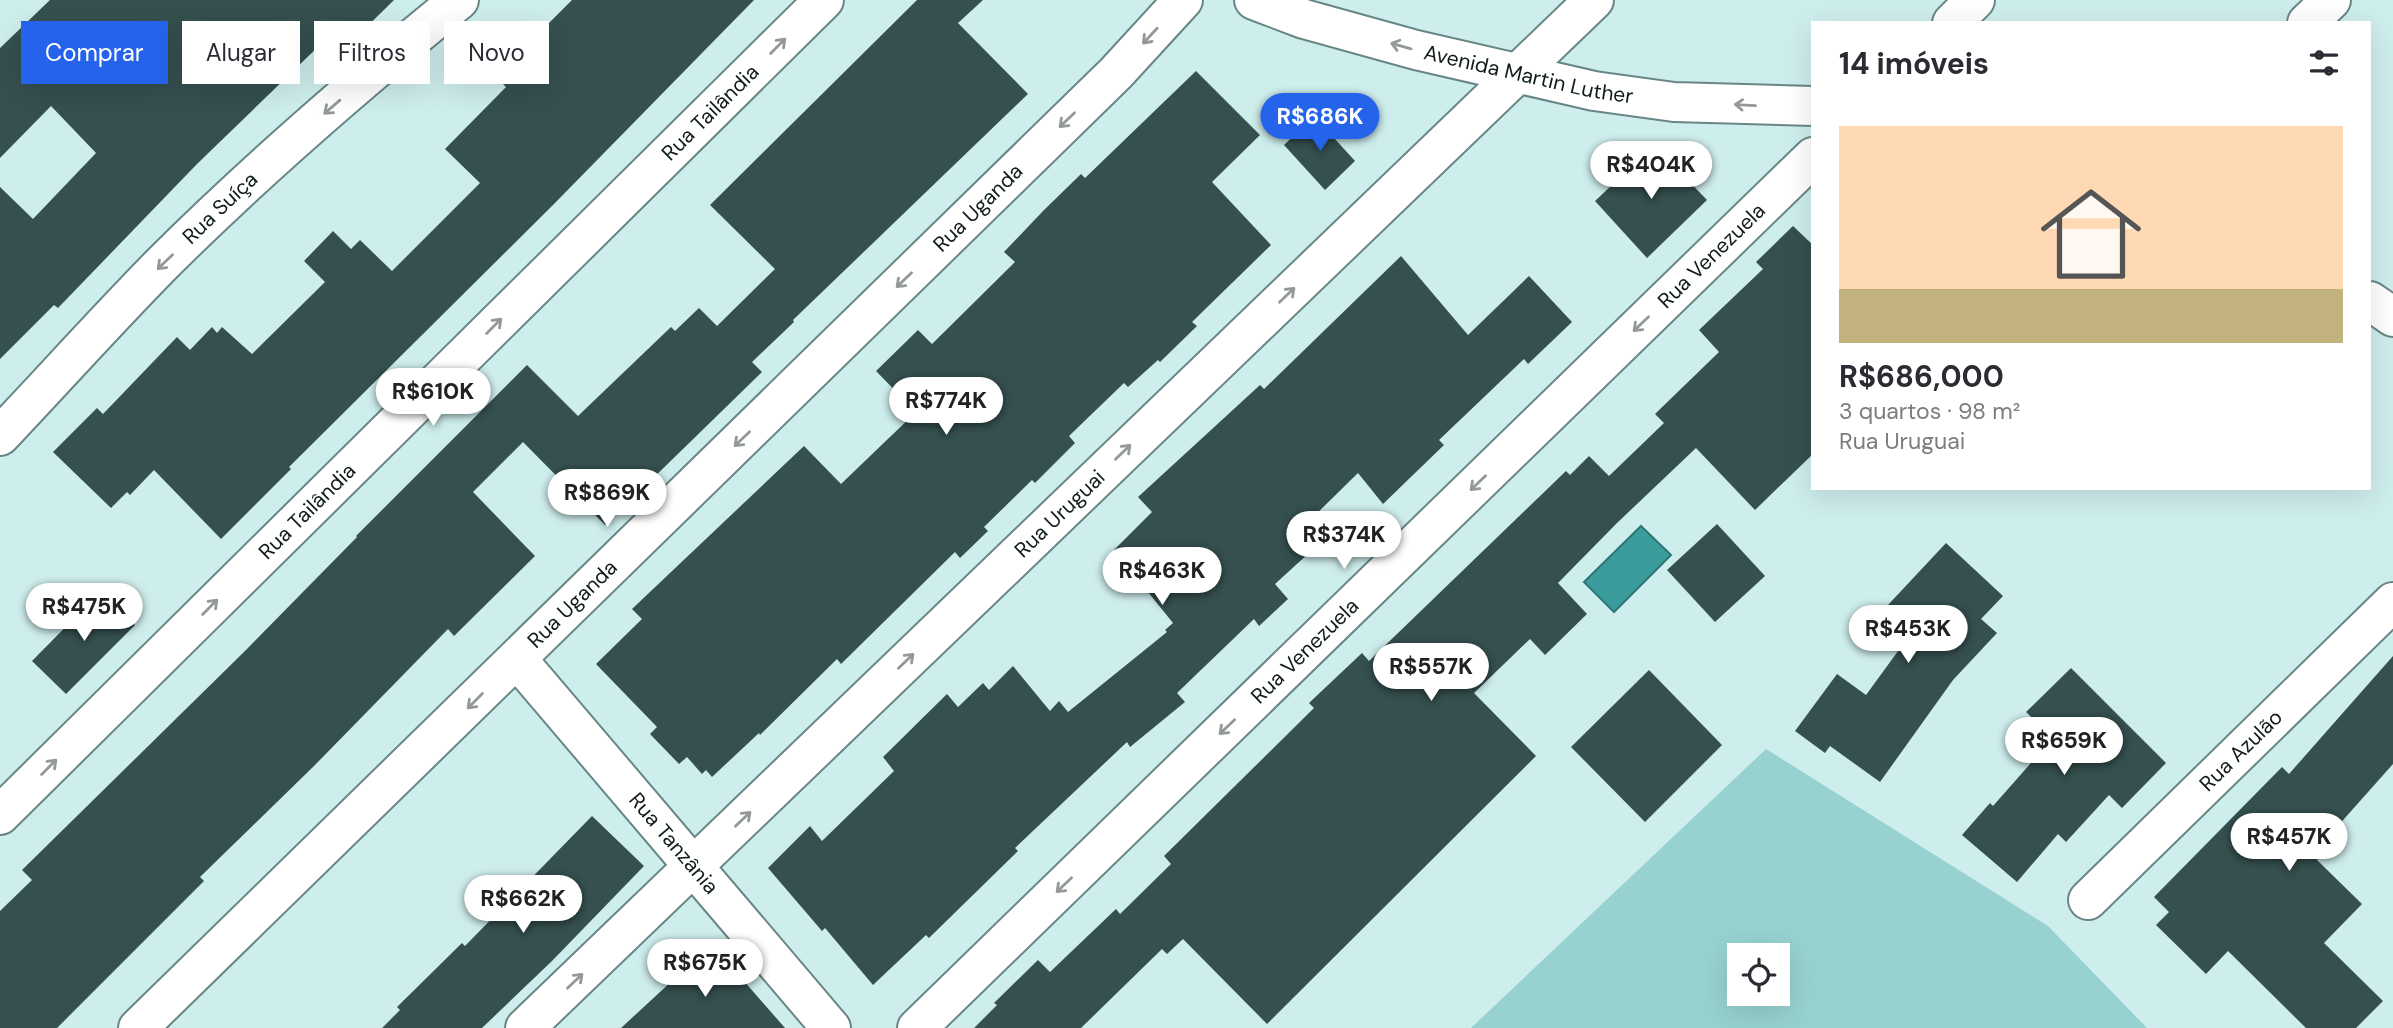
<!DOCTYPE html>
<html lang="pt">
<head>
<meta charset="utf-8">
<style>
	:root { --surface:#fff; --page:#f7f7f7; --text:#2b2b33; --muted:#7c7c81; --accent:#2563eb }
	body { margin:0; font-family:"DM Sans",sans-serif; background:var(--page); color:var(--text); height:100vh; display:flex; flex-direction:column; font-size:26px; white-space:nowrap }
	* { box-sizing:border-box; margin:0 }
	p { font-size:23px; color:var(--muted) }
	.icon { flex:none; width:38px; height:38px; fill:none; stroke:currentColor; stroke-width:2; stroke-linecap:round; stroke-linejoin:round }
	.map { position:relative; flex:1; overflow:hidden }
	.details { position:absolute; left:1811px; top:21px; width:560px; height:469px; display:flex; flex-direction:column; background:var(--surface); border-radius:0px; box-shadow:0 7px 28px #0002 }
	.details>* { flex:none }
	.top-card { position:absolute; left:21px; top:21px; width:665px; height:63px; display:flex; gap:14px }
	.fabs { position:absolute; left:1727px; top:943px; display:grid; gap:14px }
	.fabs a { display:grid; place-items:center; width:63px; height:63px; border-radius:0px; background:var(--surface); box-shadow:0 7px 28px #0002; font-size:35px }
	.price { position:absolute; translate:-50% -60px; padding:0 16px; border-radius:24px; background:#fff; color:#222; font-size:23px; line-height:46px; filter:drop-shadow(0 2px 4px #0008) }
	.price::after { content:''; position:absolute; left:50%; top:42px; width:21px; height:16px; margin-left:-10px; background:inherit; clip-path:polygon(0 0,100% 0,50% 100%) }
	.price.on { background:var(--accent); color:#fff }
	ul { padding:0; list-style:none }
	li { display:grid; align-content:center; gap:14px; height:371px; padding:0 28px }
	li span { display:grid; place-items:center; height:217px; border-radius:0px; color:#555 }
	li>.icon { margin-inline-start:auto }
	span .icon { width:126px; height:126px; fill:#fffc; stroke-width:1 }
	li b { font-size:30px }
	h2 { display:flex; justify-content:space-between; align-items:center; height:84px; padding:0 28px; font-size:30px }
	.pill { padding:0 24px; border-radius:0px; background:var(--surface); box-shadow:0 7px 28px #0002; font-size:24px; line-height:63px }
	.pill.on { background:var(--accent); color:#fff }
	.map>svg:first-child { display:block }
	.green { fill:#97d2d0; fill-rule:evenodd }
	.water { fill:#3a9d9b; stroke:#2d7675; stroke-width:2 }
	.building { fill:#35504f }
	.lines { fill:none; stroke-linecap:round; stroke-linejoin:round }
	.minor-casing { stroke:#688685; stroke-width:42 }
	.major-casing { stroke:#688685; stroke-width:42 }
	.minor { stroke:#fff; stroke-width:38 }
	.major { stroke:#fff; stroke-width:38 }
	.oneway { stroke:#939898 }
	.labels { text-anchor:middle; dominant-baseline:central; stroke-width:7; stroke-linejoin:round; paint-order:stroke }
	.street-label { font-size:21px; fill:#101b1b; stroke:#ceeeed }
</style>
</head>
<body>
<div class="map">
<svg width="2393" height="1028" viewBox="0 0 2393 1028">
	<rect width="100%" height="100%" fill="#ceeeed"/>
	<path class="green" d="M 1766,749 L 2048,926 L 2147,1028 L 1471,1028 ZM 1740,956 L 1778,956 L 1778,994 L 1740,994 Z"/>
	<path class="water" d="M 1641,526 L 1671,555 L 1614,612 L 1584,582 Z"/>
	<g class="building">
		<path d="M 50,0 L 394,0 L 336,57 L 322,43 L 197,164 L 58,308 L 54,305 L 0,359 L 0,187 L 33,219 L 96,153 L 51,106 L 0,158 L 0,48 Z"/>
		<path d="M 572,0 L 754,0 L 553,205 L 289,467 L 291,469 L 221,539 L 154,470 L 130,495 L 127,492 L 111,508 L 53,452 L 97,408 L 103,414 L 177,337 L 190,350 L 212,327 L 217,333 L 222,327 L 252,354 L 325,282 L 304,261 L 333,231 L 351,249 L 360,240 L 392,271 L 480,183 L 445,149 L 506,87 L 491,72 L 530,34 L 534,38 Z"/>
		<path d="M 917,0 L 983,0 L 958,23 L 1028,94 L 793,320 L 794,322 L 752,362 L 762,372 L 605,525 L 523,442 L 473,492 L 535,556 L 454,636 L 448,629 L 315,765 L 200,877 L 204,881 L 57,1028 L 0,1028 L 0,911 L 32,880 L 22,870 L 247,649 L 357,537 L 356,536 L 527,365 L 578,416 L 671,327 L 675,331 L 699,308 L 717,326 L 775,269 L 710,205 Z"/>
		<path d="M 1196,71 L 1260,135 L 1212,182 L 1271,245 L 1192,322 L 1197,326 L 1160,362 L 1158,360 L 1128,387 L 1124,383 L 1069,436 L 1075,443 L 1035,483 L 1032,480 L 984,527 L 988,531 L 960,558 L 955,552 L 841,664 L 837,659 L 760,735 L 759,733 L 712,777 L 706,770 L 702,774 L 687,757 L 679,764 L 650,734 L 657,727 L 596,664 L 642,619 L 632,609 L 804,446 L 841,484 L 916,412 L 876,371 L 918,330 L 932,344 L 1015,262 L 1004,252 L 1044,210 L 1081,174 L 1085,178 Z"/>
		<path d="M 1314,116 L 1355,161 L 1325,190 L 1284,145 Z"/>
		<path d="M 1654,145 L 1707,200 L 1647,258 L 1595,201 Z"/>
		<path d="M 1793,226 L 1813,245 L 1813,454 L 1755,510 L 1696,448 L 1617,523 L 1558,583 L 1587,614 L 1545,655 L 1530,639 L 1474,693 L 1536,756 L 1267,1024 L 1183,939 L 1167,954 L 1162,949 L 1081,1028 L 974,1028 L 997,1005 L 994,1003 L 1038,960 L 1050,972 L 1116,909 L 1120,914 L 1171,864 L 1164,856 L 1314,708 L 1309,703 L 1362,653 L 1369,661 L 1566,471 L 1570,475 L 1589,456 L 1609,476 L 1664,423 L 1655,414 L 1719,352 L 1699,330 L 1763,269 L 1756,262 Z"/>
		<path d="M 1401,256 L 1468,335 L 1529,276 L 1572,322 L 1528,364 L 1524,359 L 1439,440 L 1444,445 L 1383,504 L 1358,473 L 1306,524 L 1321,542 L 1275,584 L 1288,599 L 1259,626 L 1254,619 L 1177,693 L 1185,702 L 1130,747 L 1127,742 L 1015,848 L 1018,851 L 929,938 L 926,935 L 873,985 L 825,928 L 822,931 L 768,868 L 810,826 L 822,841 L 894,771 L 883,757 L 947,694 L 958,707 L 983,683 L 989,690 L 1013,666 L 1050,711 L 1059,701 L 1068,712 L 1167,632 L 1165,630 L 1173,623 L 1114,550 L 1152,512 L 1138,497 L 1260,385 L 1264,389 Z"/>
		<path d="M 1717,524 L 1765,576 L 1715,622 L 1667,570 Z"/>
		<path d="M 1946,543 L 2003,596 L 1981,619 L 1997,633 L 1953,680 L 1880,782 L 1830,746 L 1825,753 L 1795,731 L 1837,674 L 1866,695 L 1901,647 L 1873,621 Z"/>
		<path d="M 101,591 L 135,625 L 66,694 L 32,661 Z"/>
		<path d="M 2393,656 L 2393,764 L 2336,828 L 2342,835 L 2317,860 L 2362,904 L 2324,943 L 2383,1001 L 2356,1028 L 2306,1028 L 2228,951 L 2206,974 L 2156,925 L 2169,912 L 2154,897 L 2282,767 L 2289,774 Z"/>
		<path d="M 2071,668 L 2166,763 L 2122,808 L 2109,795 L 2066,842 L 2058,834 L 2017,882 L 1962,835 L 1990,803 L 1993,806 L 2053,738 L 2026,712 Z"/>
		<path d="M 1649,670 L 1722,745 L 1645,822 L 1571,747 Z"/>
		<path d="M 592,816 L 644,866 L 552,961 L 482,1028 L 382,1028 L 400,1010 L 397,1007 L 462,943 L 465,946 Z"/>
		<path d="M 708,940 L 785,1028 L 621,1028 L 673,980 L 670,976 Z"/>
	</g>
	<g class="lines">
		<defs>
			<g id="minor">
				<path d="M 1952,23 L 1975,0"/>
				<path d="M 2307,23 L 2331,0"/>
				<path id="s1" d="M 0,436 C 54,379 106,321 161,265 C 255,171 356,84 459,0"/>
				<path id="s2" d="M 517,659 L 831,1028"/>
				<path id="s3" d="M 0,815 L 824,0"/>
				<path id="s4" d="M 2088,900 L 2393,602"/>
				<path id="s5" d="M 138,1028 L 1116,73 L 1183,0"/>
				<path id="s6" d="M 525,1028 L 1594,0"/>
				<path id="s7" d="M 917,1028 L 1813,157"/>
			</g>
			<g id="major">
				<path id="s8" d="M 1254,0 L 1304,19 L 1416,50 L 1594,91 L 1674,102 L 1813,106"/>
				<path d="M 2370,301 L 2393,317"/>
			</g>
		</defs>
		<use href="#minor" class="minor-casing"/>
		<use href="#major" class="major-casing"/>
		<use href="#minor" class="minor"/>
		<use href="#major" class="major"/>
	</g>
	<defs><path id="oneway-shaft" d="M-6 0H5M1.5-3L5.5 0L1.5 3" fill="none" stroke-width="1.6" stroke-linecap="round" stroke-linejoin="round" transform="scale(1.75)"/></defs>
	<g class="oneway">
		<use href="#oneway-shaft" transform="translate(1150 36) rotate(133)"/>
		<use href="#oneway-shaft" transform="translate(778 46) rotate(-45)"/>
		<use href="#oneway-shaft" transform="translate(1401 46) rotate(-164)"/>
		<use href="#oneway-shaft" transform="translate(1745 105) rotate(-177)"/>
		<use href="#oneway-shaft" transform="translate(332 107) rotate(139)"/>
		<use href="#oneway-shaft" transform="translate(1067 120) rotate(136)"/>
		<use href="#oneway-shaft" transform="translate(165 262) rotate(136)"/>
		<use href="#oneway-shaft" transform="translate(904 280) rotate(136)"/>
		<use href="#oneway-shaft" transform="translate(1287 295) rotate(-44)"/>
		<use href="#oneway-shaft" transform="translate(1641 324) rotate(136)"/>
		<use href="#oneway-shaft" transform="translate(494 326) rotate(-45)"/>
		<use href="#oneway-shaft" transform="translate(742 439) rotate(136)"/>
		<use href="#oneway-shaft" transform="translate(1123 452) rotate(-44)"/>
		<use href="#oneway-shaft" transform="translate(1478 483) rotate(136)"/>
		<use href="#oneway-shaft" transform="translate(210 607) rotate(-45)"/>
		<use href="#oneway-shaft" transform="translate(906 661) rotate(-44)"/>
		<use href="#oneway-shaft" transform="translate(475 701) rotate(135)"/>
		<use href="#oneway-shaft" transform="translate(1227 727) rotate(136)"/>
		<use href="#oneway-shaft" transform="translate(49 767) rotate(-45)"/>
		<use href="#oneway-shaft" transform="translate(743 819) rotate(-44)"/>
		<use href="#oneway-shaft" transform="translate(1064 885) rotate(136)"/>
		<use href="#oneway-shaft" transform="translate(575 981) rotate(-44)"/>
	</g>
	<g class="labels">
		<g class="street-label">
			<text stroke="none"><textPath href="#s8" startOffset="285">Avenida Martin Luther</textPath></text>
			<text stroke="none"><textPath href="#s3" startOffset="999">Rua Tailândia</textPath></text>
			<text stroke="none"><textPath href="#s5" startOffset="1174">Rua Uganda</textPath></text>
			<text stroke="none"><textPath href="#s1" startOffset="317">Rua Suíça</textPath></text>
			<text stroke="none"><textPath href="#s7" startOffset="1108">Rua Venezuela</textPath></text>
			<text stroke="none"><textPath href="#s3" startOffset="432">Rua Tailândia</textPath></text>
			<text stroke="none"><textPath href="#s6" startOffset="742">Rua Uruguai</textPath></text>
			<text stroke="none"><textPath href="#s5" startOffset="607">Rua Uganda</textPath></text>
			<text stroke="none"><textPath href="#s7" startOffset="541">Rua Venezuela</textPath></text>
			<text stroke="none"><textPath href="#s4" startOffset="214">Rua Azulão</textPath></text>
			<text stroke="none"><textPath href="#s2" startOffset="242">Rua Tanzânia</textPath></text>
		</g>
	</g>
</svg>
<div class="fabs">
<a><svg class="icon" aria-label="locate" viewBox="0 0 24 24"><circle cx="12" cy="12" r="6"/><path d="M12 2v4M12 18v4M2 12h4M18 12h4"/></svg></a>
</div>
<b class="price on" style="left:1320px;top:153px">R$686K</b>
<b class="price" style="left:1651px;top:201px">R$404K</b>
<b class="price" style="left:433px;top:428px">R$610K</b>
<b class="price" style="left:946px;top:437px">R$774K</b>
<b class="price" style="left:607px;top:529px">R$869K</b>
<b class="price" style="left:1344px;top:571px">R$374K</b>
<b class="price" style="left:1162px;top:607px">R$463K</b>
<b class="price" style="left:84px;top:643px">R$475K</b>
<b class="price" style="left:1908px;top:665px">R$453K</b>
<b class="price" style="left:1431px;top:703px">R$557K</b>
<b class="price" style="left:2064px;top:777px">R$659K</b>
<b class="price" style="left:2289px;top:873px">R$457K</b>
<b class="price" style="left:523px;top:935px">R$662K</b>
<b class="price" style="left:705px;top:999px">R$675K</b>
<div class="top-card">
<a class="pill on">Comprar</a>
<a class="pill">Alugar</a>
<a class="pill">Filtros</a>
<a class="pill">Novo</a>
</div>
<section class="details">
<h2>14 imóveis<svg class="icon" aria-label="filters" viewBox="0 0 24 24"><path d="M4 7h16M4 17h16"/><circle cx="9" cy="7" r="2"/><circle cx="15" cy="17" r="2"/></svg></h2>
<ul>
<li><span style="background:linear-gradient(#ffd9b3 75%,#c2b280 0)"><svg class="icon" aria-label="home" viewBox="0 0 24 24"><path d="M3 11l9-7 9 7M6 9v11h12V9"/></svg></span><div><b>R$686,000</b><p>3 quartos · 98 m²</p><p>Rua Uruguai</p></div></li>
</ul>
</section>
</div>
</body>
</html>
